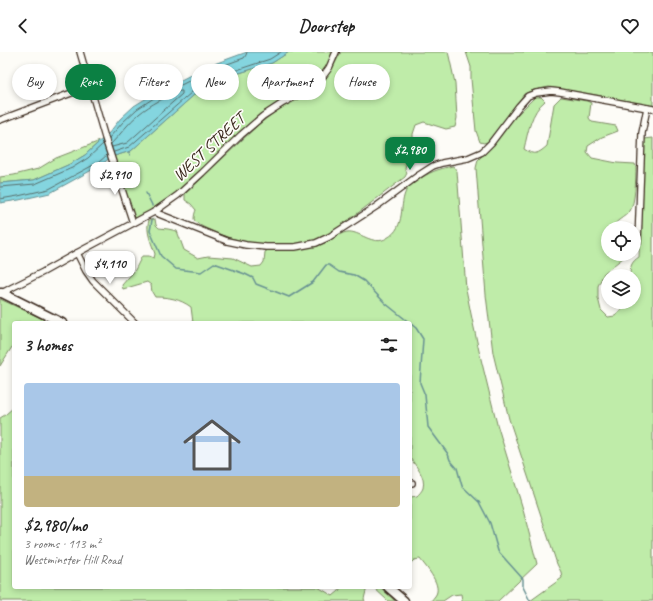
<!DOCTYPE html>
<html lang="en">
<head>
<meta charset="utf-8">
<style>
	:root { --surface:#fff; --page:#f2f2f2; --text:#222; --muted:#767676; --accent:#0b8043 }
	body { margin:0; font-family:Caveat,sans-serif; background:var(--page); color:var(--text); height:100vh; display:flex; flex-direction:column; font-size:15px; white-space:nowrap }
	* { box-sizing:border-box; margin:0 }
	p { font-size:13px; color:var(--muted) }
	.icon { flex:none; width:22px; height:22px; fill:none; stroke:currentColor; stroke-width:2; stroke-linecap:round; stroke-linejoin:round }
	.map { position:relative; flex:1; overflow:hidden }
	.drawer { position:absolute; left:12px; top:269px; width:400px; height:268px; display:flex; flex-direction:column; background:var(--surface); border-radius:4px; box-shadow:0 2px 6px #0003 }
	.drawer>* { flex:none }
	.top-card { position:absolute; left:12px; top:12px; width:400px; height:36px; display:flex; gap:8px }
	.tools { position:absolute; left:601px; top:169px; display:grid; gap:8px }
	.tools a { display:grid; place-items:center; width:40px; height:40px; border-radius:50%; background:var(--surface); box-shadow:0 2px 6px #0003; font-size:20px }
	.price { position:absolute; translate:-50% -34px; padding:0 9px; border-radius:8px; background:#fff; color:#222; font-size:13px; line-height:26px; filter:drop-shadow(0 1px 2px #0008) }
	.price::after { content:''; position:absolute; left:50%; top:24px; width:12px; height:9px; margin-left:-6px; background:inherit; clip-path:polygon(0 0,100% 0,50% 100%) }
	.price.on { background:var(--accent); color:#fff }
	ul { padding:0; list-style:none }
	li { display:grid; align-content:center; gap:8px; height:212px; padding:0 12px }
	li span { display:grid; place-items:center; height:124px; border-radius:4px; color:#555 }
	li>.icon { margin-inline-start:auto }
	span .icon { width:72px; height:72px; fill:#fffc; stroke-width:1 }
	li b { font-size:17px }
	h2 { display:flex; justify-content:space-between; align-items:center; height:48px; padding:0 12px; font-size:17px }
	.pill { padding:0 14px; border-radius:18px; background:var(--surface); box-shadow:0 2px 6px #0003; font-size:14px; line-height:36px }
	.pill.on { background:var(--accent); color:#fff }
	header { display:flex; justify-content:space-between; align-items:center; height:52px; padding:0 12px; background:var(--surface); font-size:18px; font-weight:800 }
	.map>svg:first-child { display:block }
	.green { fill:#bfeca9; stroke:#7d8b64 }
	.water { fill:#84d5df; stroke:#679192 }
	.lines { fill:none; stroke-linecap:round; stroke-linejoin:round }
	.shore { stroke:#586e6b; stroke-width:1 }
	.stream { stroke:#679192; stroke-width:1.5 }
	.street-casing { stroke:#3b2a1e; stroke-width:8 }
	.secondary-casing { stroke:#3b2a1e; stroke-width:11 }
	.street { stroke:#fdfcf7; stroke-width:5.5 }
	.secondary { stroke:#fdfcf7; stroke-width:8 }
	.labels { text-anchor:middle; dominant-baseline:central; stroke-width:3.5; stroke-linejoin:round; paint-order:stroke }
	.street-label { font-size:17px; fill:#3b2a1e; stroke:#fdfcf7 }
</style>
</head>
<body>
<header><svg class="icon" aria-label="back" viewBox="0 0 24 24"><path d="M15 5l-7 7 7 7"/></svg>Doorstep<svg class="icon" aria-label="heart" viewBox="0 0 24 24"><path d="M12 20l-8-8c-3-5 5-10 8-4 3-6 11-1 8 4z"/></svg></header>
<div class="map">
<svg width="653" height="549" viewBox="0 0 653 549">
	<rect width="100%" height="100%" fill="#fdfcf7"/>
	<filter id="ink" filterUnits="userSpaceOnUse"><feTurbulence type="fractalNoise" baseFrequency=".025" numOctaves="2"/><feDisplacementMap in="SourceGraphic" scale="8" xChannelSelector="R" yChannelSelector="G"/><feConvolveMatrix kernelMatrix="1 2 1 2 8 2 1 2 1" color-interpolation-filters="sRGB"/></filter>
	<g filter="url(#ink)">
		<g class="green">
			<path d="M 289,0 L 336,0 L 318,31 L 263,64 L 178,143 L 133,171 L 111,105 L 131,99 L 194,43 L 223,26 L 272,11 Z"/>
			<path d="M 341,0 L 448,0 L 449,4 L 455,31 L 457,66 L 455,75 L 446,77 L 424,70 L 416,73 L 413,82 L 413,96 L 409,101 L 405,116 L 407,121 L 405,125 C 388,138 371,151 354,164 C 344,172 333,182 321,187 C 292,198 245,193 216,181 C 211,178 195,173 194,167 C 194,164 195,160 196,158 L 191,152 L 185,148 L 185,142 L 259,72 L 279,57 L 304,44 L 318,35 L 330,20 Z"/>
			<path d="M 466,0 L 653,0 L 653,54 L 601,44 L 549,35 L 534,38 L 524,42 L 502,74 L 487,90 L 484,91 L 480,90 L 476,79 L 471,27 L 471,15 Z"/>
			<path d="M 535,45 L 541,45 L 545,49 C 531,60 528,80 524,97 C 534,104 538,102 547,94 L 554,52 L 561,45 L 587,49 L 591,51 L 589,66 L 592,70 L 616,74 L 618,79 L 602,85 L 588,94 L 587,100 L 592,106 L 617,111 L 635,112 L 636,116 C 636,126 635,152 630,159 C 624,166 616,168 612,176 L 608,176 L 608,202 L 628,202 L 604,221 L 598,234 L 598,246 L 601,258 L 608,265 L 615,264 L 624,256 L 625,250 L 634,250 L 634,224 L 630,224 C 630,215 631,210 639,205 L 644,87 L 653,86 L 653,549 L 530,549 L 562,526 L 561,520 L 557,512 L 509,367 L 493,301 L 486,243 L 476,116 L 478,108 L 493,93 L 513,67 Z"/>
			<path d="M 100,89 L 85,103 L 70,112 L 34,128 L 0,131 L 0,125 L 14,123 L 38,117 L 56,106 Z"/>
			<path d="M 453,114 L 457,119 L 466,237 L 471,262 L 479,299 L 497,372 L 522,454 L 536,508 L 537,512 L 498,549 L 462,549 L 461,542 L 452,543 L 443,549 L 431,549 C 432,547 434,546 435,544 C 443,534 427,516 420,507 L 414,508 L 410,512 L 410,444 L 411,445 L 417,444 C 419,442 422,439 423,436 C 426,425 416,414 410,406 L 410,271 L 193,271 L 191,255 C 180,247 169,245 155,245 L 152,240 L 151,233 L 147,230 L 123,237 L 122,233 L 135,218 L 142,204 L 149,204 L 154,206 L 155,202 C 152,192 145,179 149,168 L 155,167 L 156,173 L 159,176 L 168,177 L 177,179 L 184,198 L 198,206 L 208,204 L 221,205 L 233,206 L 252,215 L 261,214 L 264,210 L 265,200 L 268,198 C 286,197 304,197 322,192 C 331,189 337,182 347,180 C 359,178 373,195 387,186 C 407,175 398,152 407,137 C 409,133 413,131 417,129 C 429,120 438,117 453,114 Z"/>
			<path d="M 0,247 L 52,271 L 14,271 L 14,295 L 12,295 L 0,314 Z"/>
			<path d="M 14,355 L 14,535 L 318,535 L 333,544 L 339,539 L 341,535 L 367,535 L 364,547 L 365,549 L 0,549 L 0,366 L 5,363 Z"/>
			<path d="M 373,535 L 380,535 L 395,549 L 388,549 Z"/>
		</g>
		<path class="water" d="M 247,0 L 289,0 L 272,11 L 223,26 L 194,43 L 131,99 L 111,105 L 101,113 L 50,141 L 19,148 L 0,151 L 0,131 L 34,128 L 70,112 L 85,103 L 109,81 L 120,67 L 134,54 L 158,39 L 181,28 L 206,15 Z"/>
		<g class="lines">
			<g class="shore">
				<path d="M 109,86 L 123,70 L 137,57 L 160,42 L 183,32 L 208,19 L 244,6 L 246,3 L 247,0"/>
				<path d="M 111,92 C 121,82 128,71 139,62 C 151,52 166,45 180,39 L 182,39 L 182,42 L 127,91 L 112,95"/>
				<path d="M 114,100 L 129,95 L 192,40 L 222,23 L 270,7 L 281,0"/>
				<path d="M 0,135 L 35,132 L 72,116 L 88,106 L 103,92"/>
				<path d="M 0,147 L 18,144 L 49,137 L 99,110 L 107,103"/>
			</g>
			<g class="stream">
				<path d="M 129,100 L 130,103"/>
				<path d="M 146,141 L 152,153 L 152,154"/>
				<path d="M 152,168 L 150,179 L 161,204 L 176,217 L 201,220 L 214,211 L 245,222 L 253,226 L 256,232 L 289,245 L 313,230 L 326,213 L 329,213 L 339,220 L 354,223 L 364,229 L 385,251 L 416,276 L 423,287 L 420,331 L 425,343 L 428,375 L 448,402 L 450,408 L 457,416 L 462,434 L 479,450 L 490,471 L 498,499 L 523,527 L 523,535 L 530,549"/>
			</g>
			<defs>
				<g id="street">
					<path d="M 80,0 L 105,86 L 133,171"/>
					<path d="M 0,68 L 90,34"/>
					<path d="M 154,160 L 227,189 L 246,193 L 266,195 L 295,195 L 316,191 L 329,185 L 377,154 L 419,123 L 433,114 L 442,111 L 468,106 L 482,100 L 491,91 L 519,54 L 528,44 L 536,41 L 551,39 L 560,40 L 653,57"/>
					<path d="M 638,190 L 642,81 L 647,56"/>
					<path d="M 77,201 L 86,219 L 93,229 L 135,271"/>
					<path d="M 2,241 L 13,235 L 43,220 L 77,201 L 154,160 L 178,143 L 202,121 L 241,83 L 263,64 L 283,51 L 306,39 L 318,31 L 329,16 L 336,0"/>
					<path d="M 410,431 L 412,431"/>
				</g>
				<g id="secondary">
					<path d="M 0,241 L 2,241 L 62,271"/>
					<path d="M 388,535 L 404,549"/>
				</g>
			</defs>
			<use href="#street" class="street-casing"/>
			<use href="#secondary" class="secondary-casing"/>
			<use href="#street" class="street"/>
			<use href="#secondary" class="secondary"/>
		</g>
	</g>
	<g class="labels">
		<g class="street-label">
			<text transform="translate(209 95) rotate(-43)">WEST STREET</text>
		</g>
	</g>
</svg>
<div class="tools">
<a><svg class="icon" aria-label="locate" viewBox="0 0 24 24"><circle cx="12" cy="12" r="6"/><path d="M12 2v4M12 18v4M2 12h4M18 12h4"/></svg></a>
<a><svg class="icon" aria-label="layers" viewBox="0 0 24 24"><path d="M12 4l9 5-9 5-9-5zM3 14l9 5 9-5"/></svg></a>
</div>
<b class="price on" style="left:410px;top:119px">$2,980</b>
<b class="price" style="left:115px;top:144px">$2,910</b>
<b class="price" style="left:110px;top:233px">$4,110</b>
<div class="top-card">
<a class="pill">Buy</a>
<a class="pill on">Rent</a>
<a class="pill">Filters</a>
<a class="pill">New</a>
<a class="pill">Apartment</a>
<a class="pill">House</a>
</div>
<section class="drawer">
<h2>3 homes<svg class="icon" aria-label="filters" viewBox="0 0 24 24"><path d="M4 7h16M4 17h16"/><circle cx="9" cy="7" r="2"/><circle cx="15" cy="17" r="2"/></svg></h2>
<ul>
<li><span style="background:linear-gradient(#a9c7e8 75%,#c2b280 0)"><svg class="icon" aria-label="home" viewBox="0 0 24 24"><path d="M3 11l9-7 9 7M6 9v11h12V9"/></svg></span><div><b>$2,980/mo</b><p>3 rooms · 113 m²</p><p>Westminster Hill Road</p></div></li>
</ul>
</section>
</div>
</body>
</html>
